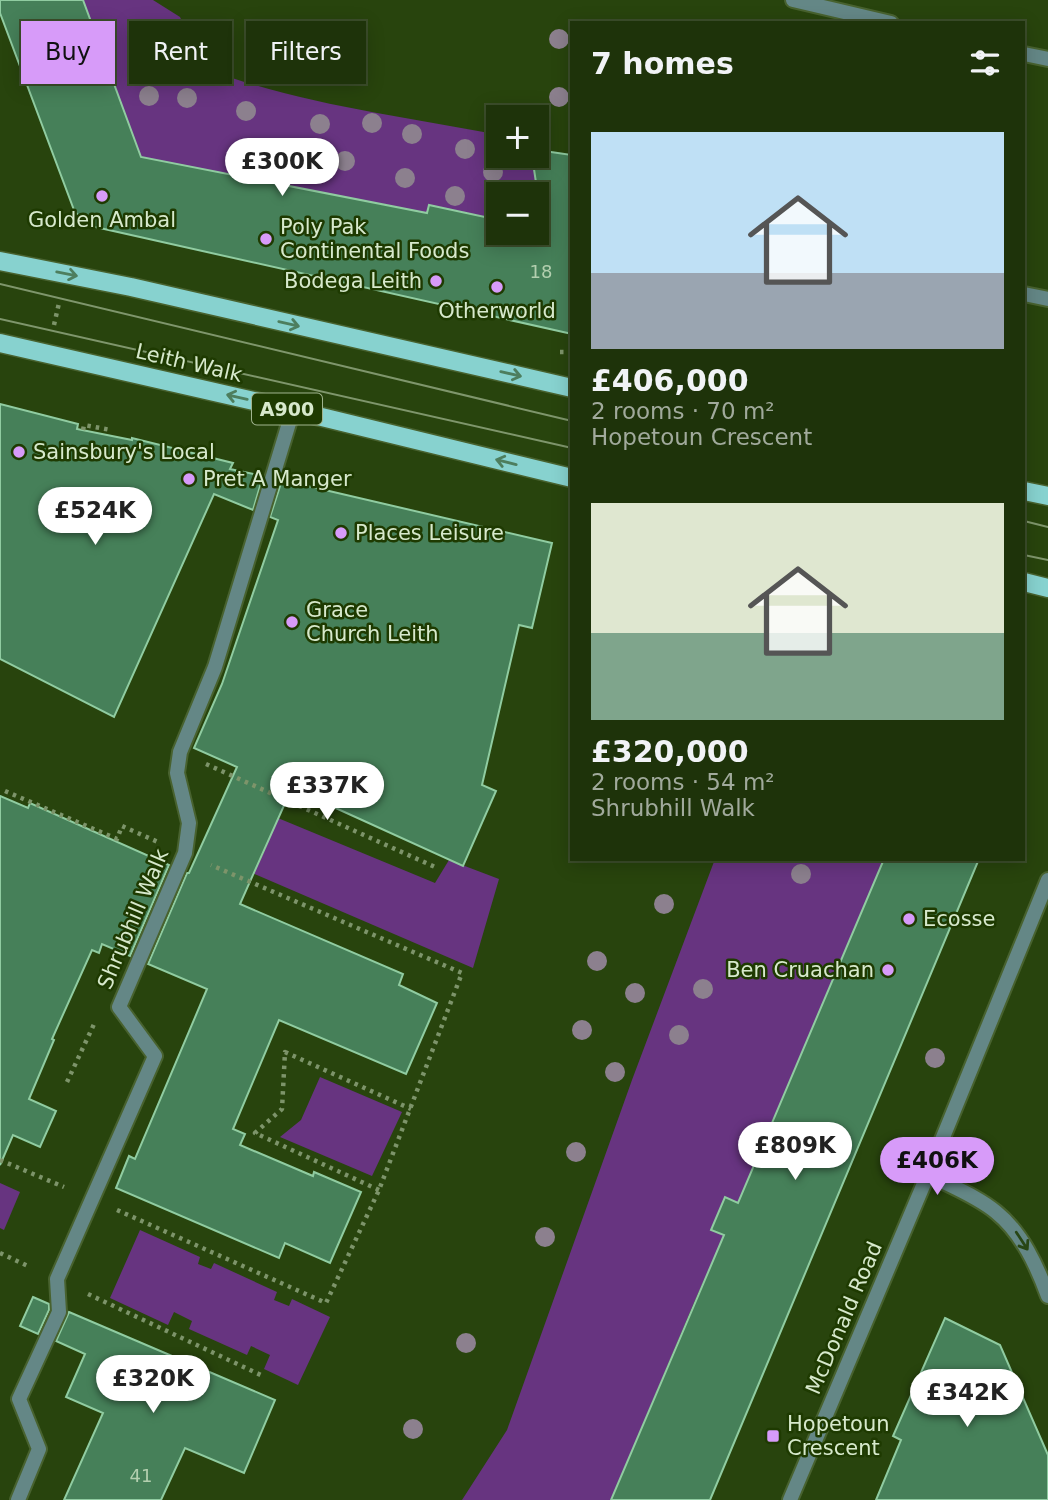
<!DOCTYPE html>
<html lang="en">
<head>
<meta charset="utf-8">
<style>
	:root { --surface:#1e330a; --page:#263b13; --text:#f1f3f6; --muted:#a1aa9c; --line:#3c4e2b; --accent:#d79bf9 }
	body { margin:0; font-family:"DejaVu Sans",sans-serif; background:var(--page); color:var(--text); height:100vh; display:flex; flex-direction:column; font-size:26px; white-space:nowrap }
	* { box-sizing:border-box; margin:0 }
	p { font-size:23px; color:var(--muted) }
	.icon { flex:none; width:38px; height:38px; fill:none; stroke:currentColor; stroke-width:2; stroke-linecap:round; stroke-linejoin:round }
	.map { position:relative; flex:1; overflow:hidden }
	.panel { position:absolute; left:570px; top:21px; width:455px; height:840px; display:flex; flex-direction:column; background:var(--surface); border-radius:0px; box-shadow:0 4px 18px #0003,0 0 0 2px var(--line) }
	.panel>* { flex:none }
	.banner { position:absolute; left:21px; top:21px; width:444px; height:63px; display:flex; gap:14px }
	.fabs { position:absolute; left:486px; top:105px; display:grid; gap:14px }
	.fabs a { display:grid; place-items:center; width:63px; height:63px; border-radius:0px; background:var(--surface); box-shadow:0 4px 18px #0003,0 0 0 2px var(--line); font-size:35px }
	.price { position:absolute; translate:-50% -60px; padding:0 16px; border-radius:24px; background:#fff; color:#222; font-size:23px; line-height:46px; filter:drop-shadow(0 2px 4px #0008) }
	.price::after { content:''; position:absolute; left:50%; top:42px; width:21px; height:16px; margin-left:-10px; background:inherit; clip-path:polygon(0 0,100% 0,50% 100%) }
	.price.active { background:var(--accent); color:#111 }
	ul { padding:0; list-style:none }
	li { display:grid; align-content:center; gap:14px; height:371px; padding:0 21px }
	li span { display:grid; place-items:center; height:217px; border-radius:0px; color:#555 }
	li>.icon { margin-inline-start:auto }
	span .icon { width:126px; height:126px; fill:#fffc; stroke-width:1 }
	li b { font-size:30px }
	h2 { display:flex; justify-content:space-between; align-items:center; height:84px; padding:0 21px; font-size:30px }
	.tag { padding:0 24px; border-radius:0px; background:var(--surface); box-shadow:0 4px 18px #0003,0 0 0 2px var(--line); font-size:24px; line-height:63px }
	.tag.active { background:var(--accent); color:#111 }
	.map>svg:first-child { display:block }
	.green { fill:#673480 }
	.building { fill:#468059; stroke:#90cca1; stroke-width:2 }
	.lines { fill:none; stroke-linecap:round; stroke-linejoin:round }
	.service-casing { stroke:#48622f; stroke-width:18 }
	.minor-casing { stroke:#48622f; stroke-width:18 }
	.tertiary-casing { stroke:#48622f; stroke-width:18 }
	.primary-casing { stroke:#48622f; stroke-width:21 }
	.path { stroke:#7d946a; stroke-width:4.5; stroke-dasharray:3.5 5; stroke-linecap:butt }
	.service { stroke:#648786; stroke-width:14 }
	.minor { stroke:#648786; stroke-width:14 }
	.tertiary { stroke:#648786; stroke-width:14 }
	.primary { stroke:#87d2cf; stroke-width:18 }
	.tram { stroke:#7f966c; stroke-width:2 }
	.tree { fill:#8c808e }
	.oneway { stroke:#4d7e5e }
	.oneway2 { stroke:#284615 }
	.poi-dot { fill:#d79bf9; stroke:#1e3a01; stroke-width:2.5 }
	.labels { text-anchor:middle; dominant-baseline:central; stroke-width:5; stroke-linejoin:round; paint-order:stroke }
	.number-label { font-size:18px; fill:#b3cfaf }
	.shield { fill:#1e3a01; stroke:#a0b48f; stroke-width:2 }
	.shield-label { font-size:19px; font-weight:bold; fill:#d7e9cc }
	.poi-label { font-size:21px; fill:#d7e9cc; stroke:#1e3a01; text-anchor:start }
	.street-label { font-size:21px; fill:#d7e9cc; stroke:#1e3a01 }
</style>
</head>
<body>
<div class="map">
<svg width="1048" height="1500" viewBox="0 0 1048 1500">
	<rect width="100%" height="100%" fill="#28440d"/>
	<g class="green">
		<path d="M 83,0 L 153,0 L 180,17 L 204,68 C 298,104 400,116 499,135 L 499,156 L 532,156 L 543,229 L 537,227 L 537,194 L 499,194 L 499,220 L 429,205 L 427,213 L 141,157 Z"/>
		<path d="M 273,816 L 435,883 L 449,860 L 499,879 L 473,968 L 236,866 L 260,861 L 274,828 Z"/>
		<path d="M 715,859 L 884,859 L 738,1203 L 725,1198 L 711,1230 L 725,1235 L 707,1280 L 704,1280 L 693,1305 L 611,1500 L 462,1500 L 507,1430 L 632,1080 Z"/>
		<path d="M 320,1077 L 402,1112 L 372,1176 L 280,1137 L 301,1120 Z"/>
		<path d="M 0,1183 L 20,1192 L 4,1230 L 0,1228 Z"/>
		<path d="M 140,1230 L 200,1257 L 198,1264 L 211,1269 L 214,1263 L 277,1292 L 274,1300 L 289,1306 L 292,1299 L 330,1317 L 298,1385 L 264,1369 L 270,1355 L 251,1346 L 247,1355 L 189,1329 L 192,1321 L 174,1312 L 168,1325 L 110,1298 Z"/>
	</g>
	<g class="building">
		<path d="M 0,0 L 83,0 L 141,157 L 427,213 L 429,205 L 499,220 L 499,233 L 537,233 L 537,227 L 543,229 L 532,156 L 537,156 L 537,150 L 572,155 L 572,334 L 91,226 L 83,222 L 74,210 L 0,13 Z"/>
		<path d="M 0,404 L 78,424 L 77,429 L 132,440 L 132,438 L 233,463 L 230,469 L 263,476 L 253,510 L 214,494 L 114,717 L 0,659 Z"/>
		<path d="M 282,480 L 552,543 L 532,628 L 519,625 L 482,785 L 496,791 L 463,866 L 307,795 L 306,799 L 290,792 L 240,904 L 403,974 L 399,985 L 437,1003 L 406,1074 L 279,1020 L 233,1129 L 245,1134 L 240,1145 L 313,1176 L 314,1172 L 361,1192 L 330,1263 L 285,1243 L 279,1258 L 116,1188 L 129,1156 L 135,1159 L 207,989 L 148,964 L 187,873 L 189,873 L 237,767 L 194,748 L 222,684 L 278,520 L 270,517 Z"/>
		<path d="M 0,796 L 28,808 L 30,803 L 169,865 L 130,956 L 102,944 L 99,953 L 92,950 L 52,1039 L 54,1040 L 29,1099 L 56,1111 L 40,1147 L 13,1135 L 0,1165 Z"/>
		<path d="M 884,859 L 979,859 L 710,1500 L 611,1500 L 724,1235 L 711,1230 L 725,1197 L 738,1203 Z"/>
		<path d="M 33,1297 L 49,1304 L 49,1310 L 38,1334 L 20,1326 Z"/>
		<path d="M 69,1312 L 275,1400 L 244,1473 L 185,1448 L 161,1500 L 64,1500 L 103,1413 L 66,1397 L 85,1354 L 56,1341 Z"/>
		<path d="M 945,1318 L 1000,1345 L 1048,1455 L 1048,1500 L 876,1500 L 901,1440 L 893,1436 Z"/>
	</g>
	<g class="lines">
		<defs>
			<path id="service" d="M 1024,294 L 1048,299"/>
			<g id="minor">
				<path d="M 793,0 L 891,23"/>
				<path d="M 1024,54 L 1048,59"/>
				<path d="M 928,1174 C 950,1186 977,1196 996,1212 C 1022,1233 1037,1266 1048,1296"/>
				<path d="M 18,1500 L 39,1449 L 19,1399 L 59,1312 L 57,1279 L 155,1056 L 119,1007 L 185,853 L 189,823 L 177,773 L 180,752 L 215,667 L 293,410"/>
			</g>
			<path id="tertiary" d="M 790,1500 L 928,1174 L 1048,880"/>
			<g id="primary">
				<path d="M 0,261 L 131,287 L 572,388"/>
				<path d="M 0,343 L 293,410 L 572,478"/>
				<path d="M 1024,491 L 1048,496"/>
				<path d="M 1024,582 L 1048,588"/>
			</g>
		</defs>
		<use href="#service" class="service-casing"/>
		<use href="#minor" class="minor-casing"/>
		<use href="#tertiary" class="tertiary-casing"/>
		<use href="#primary" class="primary-casing"/>
		<g class="path">
			<path d="M 54,325 L 59,303"/>
			<path d="M 560,352 L 572,352"/>
			<path d="M 83,430 L 84,425 L 111,430"/>
			<path d="M 206,764 L 435,867"/>
			<path d="M 5,791 L 117,839 L 122,826 L 158,842"/>
			<path d="M 67,1082 L 95,1022"/>
			<path d="M 0,1160 L 64,1187"/>
			<path d="M 379,1190 L 255,1133 L 282,1109 L 285,1052 L 411,1109"/>
			<path d="M 117,1210 L 326,1303 L 379,1190 L 462,973 L 211,865"/>
			<path d="M 0,1253 L 30,1267"/>
			<path d="M 88,1294 L 265,1377"/>
		</g>
		<use href="#service" class="service"/>
		<use href="#minor" class="minor"/>
		<use href="#tertiary" class="tertiary"/>
		<use href="#primary" class="primary"/>
		<g class="tram">
			<path d="M 0,284 L 572,421"/>
			<path d="M 0,319 L 572,448"/>
			<path d="M 1024,521 L 1048,527"/>
			<path d="M 1024,555 L 1048,560"/>
		</g>
	</g>
	<g class="tree">
		<circle cx="559" cy="39" r="10"/>
		<circle cx="175" cy="40" r="10"/>
		<circle cx="170" cy="68" r="10"/>
		<circle cx="149" cy="96" r="10"/>
		<circle cx="559" cy="97" r="10"/>
		<circle cx="187" cy="98" r="10"/>
		<circle cx="246" cy="111" r="10"/>
		<circle cx="372" cy="123" r="10"/>
		<circle cx="320" cy="124" r="10"/>
		<circle cx="412" cy="134" r="10"/>
		<circle cx="465" cy="149" r="10"/>
		<circle cx="345" cy="161" r="10"/>
		<circle cx="493" cy="172" r="10"/>
		<circle cx="405" cy="178" r="10"/>
		<circle cx="455" cy="196" r="10"/>
		<circle cx="801" cy="874" r="10"/>
		<circle cx="664" cy="904" r="10"/>
		<circle cx="597" cy="961" r="10"/>
		<circle cx="703" cy="989" r="10"/>
		<circle cx="635" cy="993" r="10"/>
		<circle cx="582" cy="1030" r="10"/>
		<circle cx="679" cy="1035" r="10"/>
		<circle cx="935" cy="1058" r="10"/>
		<circle cx="615" cy="1072" r="10"/>
		<circle cx="576" cy="1152" r="10"/>
		<circle cx="545" cy="1237" r="10"/>
		<circle cx="466" cy="1343" r="10"/>
		<circle cx="413" cy="1429" r="10"/>
	</g>
	<defs><path id="oneway-shaft" d="M-6 0H5M1.5-3L5.5 0L1.5 3" fill="none" stroke-width="1.6" stroke-linecap="round" stroke-linejoin="round" transform="scale(1.75)"/></defs>
	<g class="oneway">
		<use href="#oneway-shaft" transform="translate(67 274) rotate(11)"/>
		<use href="#oneway-shaft" transform="translate(289 324) rotate(13)"/>
		<use href="#oneway-shaft" transform="translate(511 374) rotate(13)"/>
		<use href="#oneway-shaft" transform="translate(237 397) rotate(-167)"/>
		<use href="#oneway-shaft" transform="translate(506 462) rotate(-166)"/>
	</g>
	<use class="oneway2" href="#oneway-shaft" transform="translate(1022 1241) rotate(57)"/>
	<g class="poi-dot">
		<circle cx="102" cy="196" r="7"/>
		<circle cx="266" cy="239" r="7"/>
		<circle cx="436" cy="281" r="7"/>
		<circle cx="497" cy="287" r="7"/>
		<circle cx="19" cy="452" r="7"/>
		<circle cx="189" cy="479" r="7"/>
		<circle cx="341" cy="533" r="7"/>
		<circle cx="292" cy="622" r="7"/>
		<circle cx="909" cy="919" r="7"/>
		<circle cx="888" cy="970" r="7"/>
		<rect x="766" y="1429" width="14" height="14" rx="3.5"/>
	</g>
	<g class="labels">
		<g class="number-label">
			<text x="541" y="271">18</text>
			<text x="141" y="1475">41</text>
		</g>
		<rect class="shield" x="252" y="393.5" width="70" height="31" rx="5"/>
		<g class="shield-label">
			<text x="287" y="409">A900</text>
		</g>
		<g class="poi-label">
			<text x="102" y="220" text-anchor="middle">Golden Ambal</text>
			<text x="280" y="227">Poly Pak<tspan x="280" dy="24">Continental Foods</tspan></text>
			<text x="422" y="281" text-anchor="end">Bodega Leith</text>
			<text x="497" y="311" text-anchor="middle">Otherworld</text>
			<text x="33" y="452">Sainsbury's Local</text>
			<text x="203" y="479">Pret A Manger</text>
			<text x="355" y="533">Places Leisure</text>
			<text x="306" y="610">Grace<tspan x="306" dy="24">Church Leith</tspan></text>
			<text x="923" y="919">Ecosse</text>
			<text x="874" y="970" text-anchor="end">Ben Cruachan</text>
			<text x="787" y="1424">Hopetoun<tspan x="787" dy="24">Crescent</tspan></text>
		</g>
		<g class="street-label">
			<text transform="translate(189 363) rotate(13)">Leith Walk</text>
			<text transform="translate(133 919) rotate(-67)">Shrubhill Walk</text>
			<text transform="translate(844 1318) rotate(-67)">McDonald Road</text>
		</g>
	</g>
</svg>
<div class="fabs">
<a>+</a>
<a>−</a>
</div>
<b class="price" style="left:282px;top:198px">£300K</b>
<b class="price" style="left:95px;top:547px">£524K</b>
<b class="price" style="left:327px;top:822px">£337K</b>
<b class="price" style="left:795px;top:1182px">£809K</b>
<b class="price active" style="left:937px;top:1197px">£406K</b>
<b class="price" style="left:153px;top:1415px">£320K</b>
<b class="price" style="left:967px;top:1429px">£342K</b>
<div class="banner">
<a class="tag active">Buy</a>
<a class="tag">Rent</a>
<a class="tag">Filters</a>
</div>
<section class="panel">
<h2>7 homes<svg class="icon" aria-label="filters" viewBox="0 0 24 24"><path d="M4 7h16M4 17h16"/><circle cx="9" cy="7" r="2"/><circle cx="15" cy="17" r="2"/></svg></h2>
<ul>
<li><span style="background:linear-gradient(#bfe0f5 65%,#9aa5b1 0)"><svg class="icon" aria-label="home" viewBox="0 0 24 24"><path d="M3 11l9-7 9 7M6 9v11h12V9"/></svg></span><div><b>£406,000</b><p>2 rooms · 70 m²</p><p>Hopetoun Crescent</p></div></li>
<li><span style="background:linear-gradient(#dfe7d0 60%,#7fa58c 0)"><svg class="icon" aria-label="home" viewBox="0 0 24 24"><path d="M3 11l9-7 9 7M6 9v11h12V9"/></svg></span><div><b>£320,000</b><p>2 rooms · 54 m²</p><p>Shrubhill Walk</p></div></li>
</ul>
</section>
</div>
</body>
</html>
